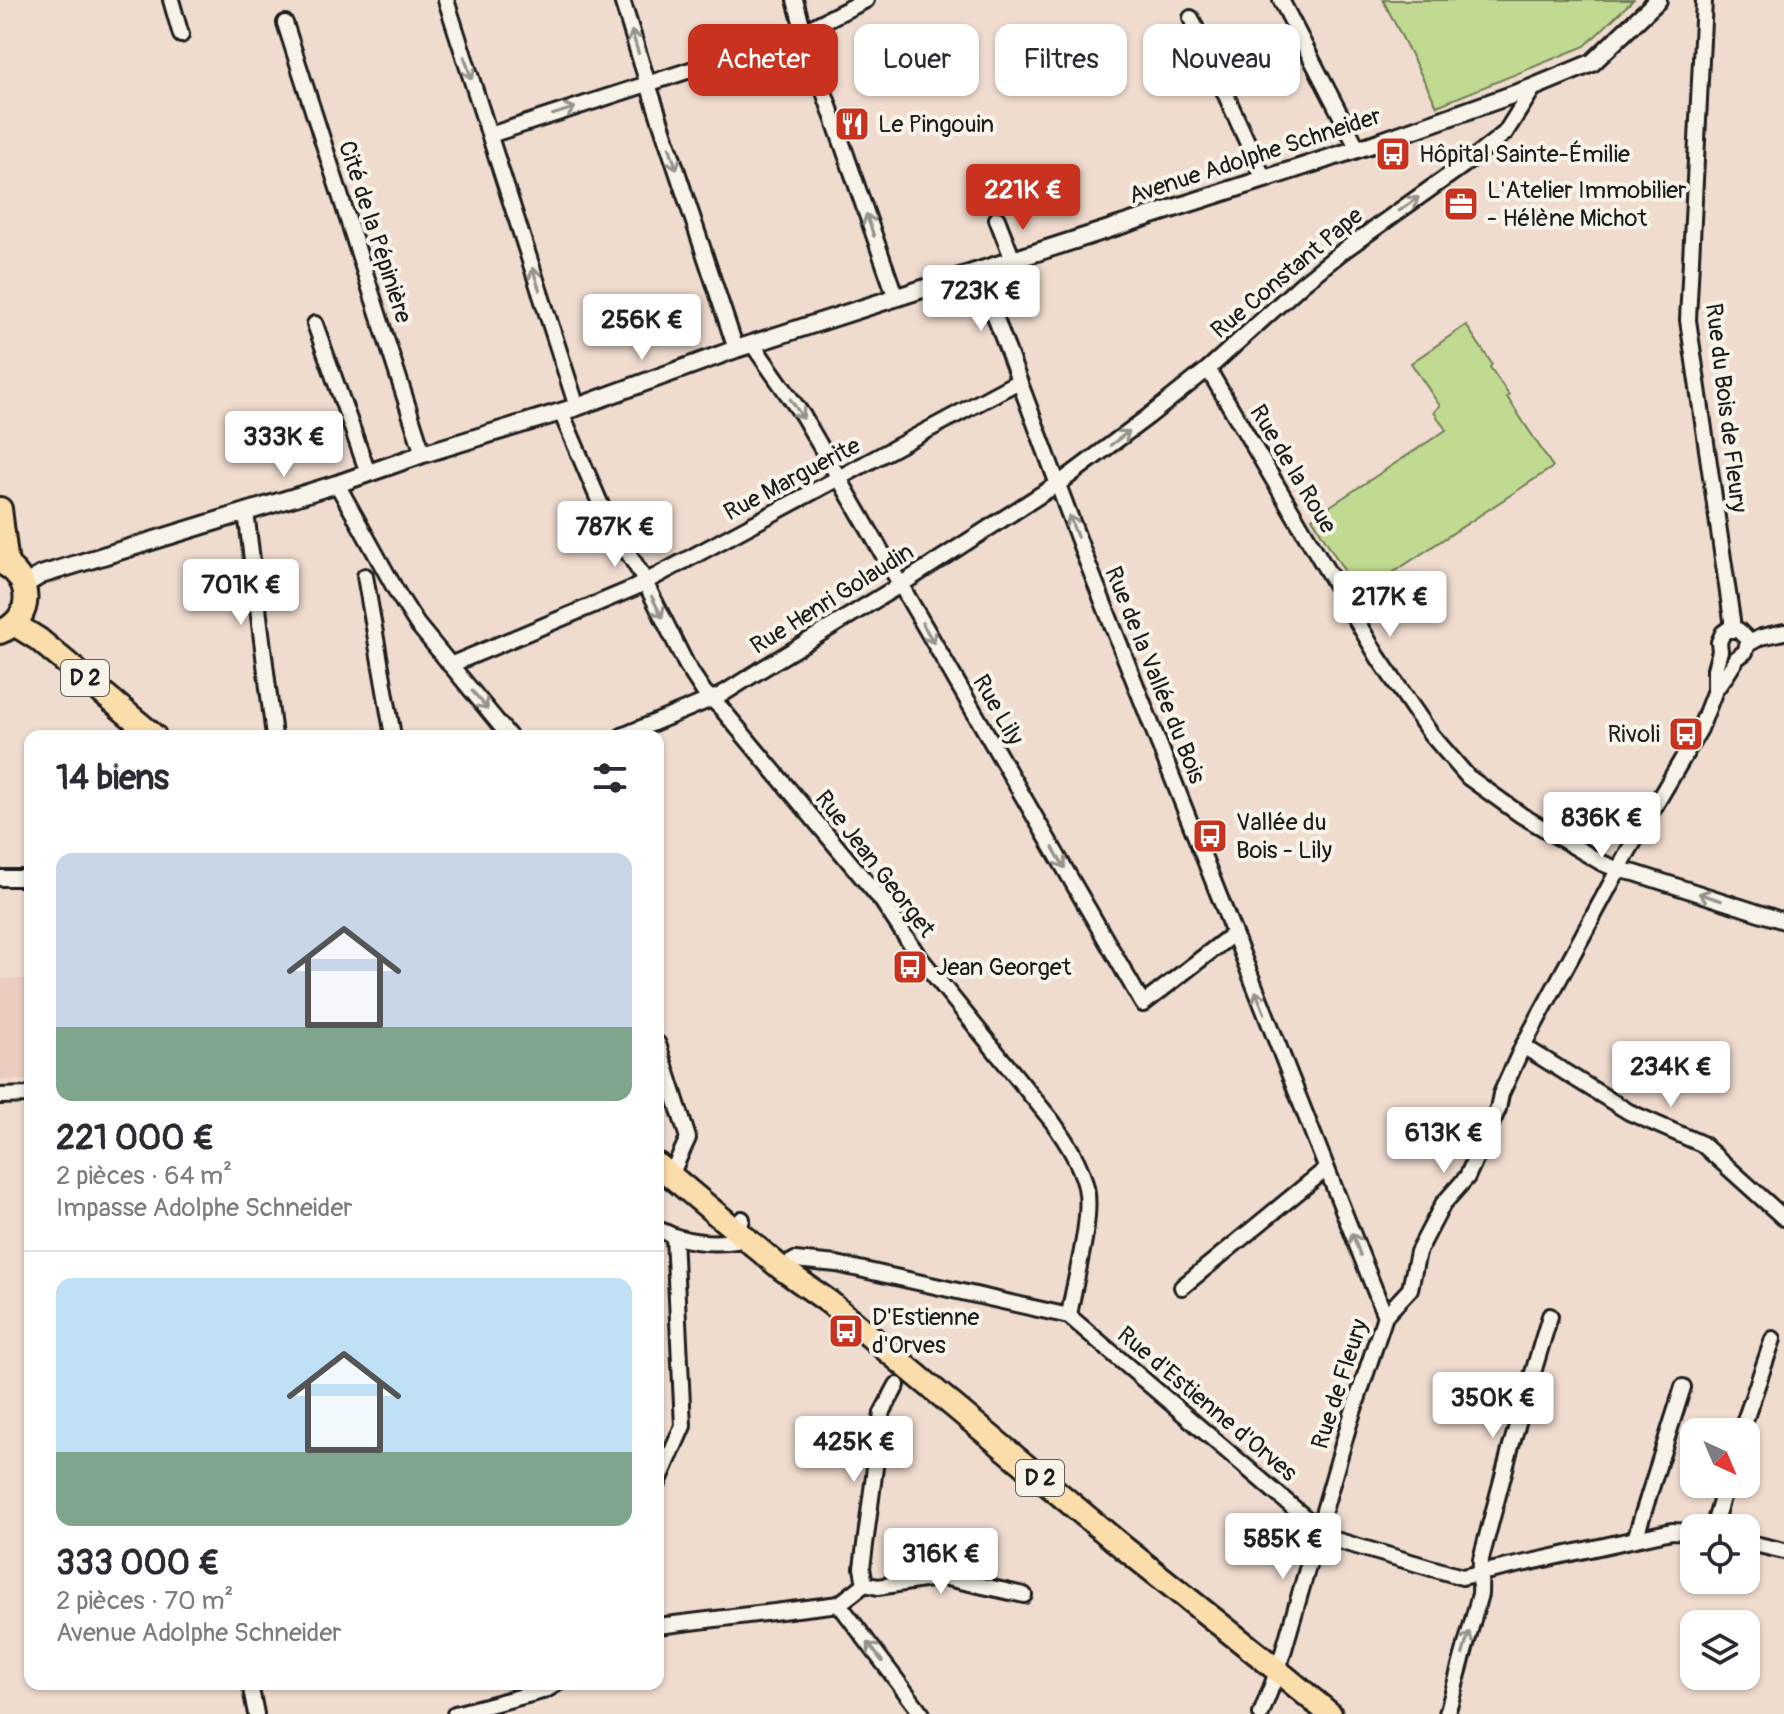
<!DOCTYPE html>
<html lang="fr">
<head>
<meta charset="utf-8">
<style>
	:root { --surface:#fff; --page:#f7f7f7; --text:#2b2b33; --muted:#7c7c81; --line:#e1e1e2; --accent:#c8321e }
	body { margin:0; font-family:Pangolin,sans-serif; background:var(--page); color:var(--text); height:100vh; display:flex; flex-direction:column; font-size:30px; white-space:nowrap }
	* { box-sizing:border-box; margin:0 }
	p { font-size:26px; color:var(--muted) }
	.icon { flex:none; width:44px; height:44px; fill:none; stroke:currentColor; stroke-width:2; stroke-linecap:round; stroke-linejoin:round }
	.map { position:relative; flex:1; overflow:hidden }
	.sheet { position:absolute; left:24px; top:730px; width:640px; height:960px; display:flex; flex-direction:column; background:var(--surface); border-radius:16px; box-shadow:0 2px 6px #0004 }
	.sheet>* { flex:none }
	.hud { position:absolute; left:688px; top:24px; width:760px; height:72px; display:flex; gap:16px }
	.needle { width:52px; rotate:136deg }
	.tools { position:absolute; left:1680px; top:1418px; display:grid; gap:16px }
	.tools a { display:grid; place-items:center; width:80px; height:80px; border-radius:16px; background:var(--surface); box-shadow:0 2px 6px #0004; font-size:40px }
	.price { position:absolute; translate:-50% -68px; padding:0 18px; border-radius:8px; background:#fff; color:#222; font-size:26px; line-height:52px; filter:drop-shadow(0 2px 4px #0008) }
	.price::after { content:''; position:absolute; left:50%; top:48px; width:24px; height:18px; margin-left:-12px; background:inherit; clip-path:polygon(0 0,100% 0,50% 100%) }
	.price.on { background:var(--accent); color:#fff }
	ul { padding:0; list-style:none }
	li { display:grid; align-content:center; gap:16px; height:424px; padding:0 32px }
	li+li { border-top:2px solid var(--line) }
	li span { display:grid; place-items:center; height:248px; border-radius:16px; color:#555 }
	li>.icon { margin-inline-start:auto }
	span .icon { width:144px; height:144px; fill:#fffc; stroke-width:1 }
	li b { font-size:34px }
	h2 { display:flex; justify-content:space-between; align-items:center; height:96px; padding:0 32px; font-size:34px }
	.pill { padding:0 28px; border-radius:16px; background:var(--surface); box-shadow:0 2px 6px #0004; font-size:28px; line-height:72px }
	.pill.on { background:var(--accent); color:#fff }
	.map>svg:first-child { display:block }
	.built { fill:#ebccbe }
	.green { fill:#c0da91; stroke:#6e7b56; stroke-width:2 }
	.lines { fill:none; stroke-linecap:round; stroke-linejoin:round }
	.minor-casing { stroke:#1c1c1c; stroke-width:20 }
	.tertiary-casing { stroke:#1c1c1c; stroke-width:22 }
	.primary-casing { stroke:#1c1c1c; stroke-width:28 }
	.minor { stroke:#f7f3e8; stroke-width:14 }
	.tertiary { stroke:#f7f3e8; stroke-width:16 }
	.primary { stroke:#fbddab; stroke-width:22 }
	.oneway { stroke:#94928c }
	.labels { text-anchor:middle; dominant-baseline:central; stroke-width:8; stroke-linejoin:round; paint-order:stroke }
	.shield { fill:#f7f3e8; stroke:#5e5c59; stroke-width:2 }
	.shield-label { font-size:22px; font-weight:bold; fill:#1c1c1c }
	.poi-label { font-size:24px; fill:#1c1c1c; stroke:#f7f3e8; text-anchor:start }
	.street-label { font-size:24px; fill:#1c1c1c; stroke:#f7f3e8 }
</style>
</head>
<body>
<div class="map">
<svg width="1784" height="1714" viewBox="0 0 1784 1714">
	<rect width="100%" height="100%" fill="#f0dccf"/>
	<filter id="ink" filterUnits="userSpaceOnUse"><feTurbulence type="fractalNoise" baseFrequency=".0125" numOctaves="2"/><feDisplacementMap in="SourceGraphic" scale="16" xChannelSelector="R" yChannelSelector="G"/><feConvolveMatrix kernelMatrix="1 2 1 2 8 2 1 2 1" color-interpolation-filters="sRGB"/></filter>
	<g filter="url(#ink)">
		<rect class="built" x="0" y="979" width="30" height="101"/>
		<g class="green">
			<path d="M 1383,0 L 1633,0 L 1585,46 L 1437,106 Z"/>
			<path d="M 1466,325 L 1492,364 L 1490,367 L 1509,395 L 1507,397 L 1553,467 L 1359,595 L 1312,518 L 1446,430 L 1434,412 L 1440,406 L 1411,363 Z"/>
		</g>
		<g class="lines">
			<defs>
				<g id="minor">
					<path d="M 171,0 L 181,35"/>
					<path d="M 446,0 L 577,407"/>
					<path d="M 622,0 L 648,84 L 736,349"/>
					<path d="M 795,0 L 807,43 L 896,298"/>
					<path d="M 1281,0 L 1358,149"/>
					<path d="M 1704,0 L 1688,320 L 1732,620 L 1732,629"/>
					<path d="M 1191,18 L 1264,179"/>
					<path d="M 285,23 L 423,454"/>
					<path d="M 490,135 L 792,37 L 866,0"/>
					<path d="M 997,219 L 1013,260"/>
					<path d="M 978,271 L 1084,554 L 1385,1316"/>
					<path d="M 315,324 L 368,473"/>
					<path d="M 753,345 L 803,416 L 1143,1004 L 1233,934"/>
					<path d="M 1208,369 L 1378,657 L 1430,733 L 1468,777 L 1521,815 L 1602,863 L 1619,870 L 1635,873 L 1784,921"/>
					<path d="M 561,412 L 606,517 L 640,572 L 687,666 L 704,692 L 721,708 L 882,901 L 917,954 L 1052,1121 C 1066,1141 1080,1162 1086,1187 C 1093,1219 1074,1282 1069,1316"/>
					<path d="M 337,484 L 398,594 L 417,624 L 509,736"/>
					<path d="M 246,512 L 274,736"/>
					<path d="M 365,576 L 393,736"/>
					<path d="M 1748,644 L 1761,637 L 1784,632"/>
					<path d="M 450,665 L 634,588 L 1019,381"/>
					<path d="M 622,736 L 721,695 L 762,669 L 900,585 L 1065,479 L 1149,416 L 1208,369 L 1303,283 L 1343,251 L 1472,159 L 1505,133 L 1534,87"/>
					<path d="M 0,878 L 30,878"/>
					<path d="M 658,1044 L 688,1138 L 671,1175"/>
					<path d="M 1523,1046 L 1629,1112 L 1702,1144 L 1784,1218"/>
					<path d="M 0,1096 L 30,1095"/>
					<path d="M 658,1230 C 665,1231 670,1235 677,1237 C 697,1243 715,1244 736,1241 L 742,1219"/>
					<path d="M 781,1268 L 795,1260 L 837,1264 L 1069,1316 L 1329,1538 L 1462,1577 L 1672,1531 L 1694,1532"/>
					<path d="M 1182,1287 L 1326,1169"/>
					<path d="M 1741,1432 L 1773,1339"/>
					<path d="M 658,1483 L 683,1426 L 674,1236"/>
					<path d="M 1713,1528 L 1726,1484"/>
					<path d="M 1635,1539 L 1683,1387"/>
					<path d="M 1746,1542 L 1784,1551"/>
					<path d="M 865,1584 L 878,1587 L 942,1577 L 1024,1595"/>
					<path d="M 839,1604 L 865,1584 L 862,1568 L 882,1413 L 897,1385"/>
					<path d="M 658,1626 L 839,1604 L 922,1714"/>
					<path d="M 250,1684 L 256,1714"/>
					<path d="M 455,1714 L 546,1690 L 556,1684"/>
					<path d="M 1261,1714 L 1278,1670 L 1349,1424 L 1385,1316 L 1410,1289 L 1418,1252 L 1443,1204 L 1467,1177 L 1498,1109 L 1501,1094 L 1523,1046 L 1629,850 L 1700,729 L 1715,690 L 1727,674 L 1737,658 L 1745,652 L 1748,644 L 1746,638 L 1738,630 L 1727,630 L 1723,633 L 1719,642 L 1720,651 L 1715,669 L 1715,690"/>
					<path d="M 1447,1714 L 1480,1594 L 1481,1559 L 1511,1446 L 1550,1316"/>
				</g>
				<path id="tertiary" d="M 24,585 L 41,575 L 337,484 L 423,454 L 577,407 L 736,349 L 1373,144 L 1534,87 L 1592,63 L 1658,0"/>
				<g id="primary">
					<path d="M 0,509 L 7,565"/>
					<path d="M 0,562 C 33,576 35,619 0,632"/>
					<path d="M 14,624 L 38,639 L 154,736"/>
					<path d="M 658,1165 L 781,1268 L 829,1302 L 1124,1548 L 1261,1657 L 1330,1714"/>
				</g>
			</defs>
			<use href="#minor" class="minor-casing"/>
			<use href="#tertiary" class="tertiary-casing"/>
			<use href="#primary" class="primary-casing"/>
			<use href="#minor" class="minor"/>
			<use href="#tertiary" class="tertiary"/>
			<use href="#primary" class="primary"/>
		</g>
		<defs><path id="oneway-shaft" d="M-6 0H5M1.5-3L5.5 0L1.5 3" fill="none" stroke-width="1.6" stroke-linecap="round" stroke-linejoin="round" transform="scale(2)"/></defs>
		<g class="oneway">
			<use href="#oneway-shaft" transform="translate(635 42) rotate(-107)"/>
			<use href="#oneway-shaft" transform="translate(468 68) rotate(72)"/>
			<use href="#oneway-shaft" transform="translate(564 111) rotate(-18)"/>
			<use href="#oneway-shaft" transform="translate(673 158) rotate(72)"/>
			<use href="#oneway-shaft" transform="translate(1409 204) rotate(-35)"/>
			<use href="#oneway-shaft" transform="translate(870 225) rotate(-109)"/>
			<use href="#oneway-shaft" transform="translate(536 279) rotate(-108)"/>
			<use href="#oneway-shaft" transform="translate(797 409) rotate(56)"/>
			<use href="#oneway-shaft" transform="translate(1120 438) rotate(-37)"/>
			<use href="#oneway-shaft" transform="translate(1073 526) rotate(-111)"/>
			<use href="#oneway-shaft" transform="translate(657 607) rotate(63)"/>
			<use href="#oneway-shaft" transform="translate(928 633) rotate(60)"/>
			<use href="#oneway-shaft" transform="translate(480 700) rotate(49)"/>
			<use href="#oneway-shaft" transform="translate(1059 858) rotate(60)"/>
			<use href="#oneway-shaft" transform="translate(1710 897) rotate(-162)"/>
			<use href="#oneway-shaft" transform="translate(1260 1002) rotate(-112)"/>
			<use href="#oneway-shaft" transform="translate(1356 1244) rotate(-111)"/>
			<use href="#oneway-shaft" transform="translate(1466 1643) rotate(-74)"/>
			<use href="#oneway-shaft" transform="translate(875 1652) rotate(-127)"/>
		</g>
	</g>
	<defs>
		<symbol id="restaurant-square" viewBox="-11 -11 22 22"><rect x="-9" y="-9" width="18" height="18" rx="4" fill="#c8321e" stroke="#f7f3e8"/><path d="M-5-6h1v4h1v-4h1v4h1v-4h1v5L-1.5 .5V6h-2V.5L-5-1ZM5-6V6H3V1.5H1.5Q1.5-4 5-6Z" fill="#fff"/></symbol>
		<symbol id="bus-square" viewBox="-11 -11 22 22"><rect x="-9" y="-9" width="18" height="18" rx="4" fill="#c8321e" stroke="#f7f3e8"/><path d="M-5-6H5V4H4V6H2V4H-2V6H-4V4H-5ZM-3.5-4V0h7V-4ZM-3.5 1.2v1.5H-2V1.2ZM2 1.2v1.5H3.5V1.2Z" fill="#fff"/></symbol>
		<symbol id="office-square" viewBox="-11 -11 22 22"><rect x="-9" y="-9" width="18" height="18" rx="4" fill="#c8321e" stroke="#f7f3e8"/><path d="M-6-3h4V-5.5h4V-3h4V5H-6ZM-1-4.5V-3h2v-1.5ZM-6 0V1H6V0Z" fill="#fff"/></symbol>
	</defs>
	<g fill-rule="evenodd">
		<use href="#restaurant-square" x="832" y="104" width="40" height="40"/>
		<use href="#bus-square" x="1373" y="134" width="40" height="40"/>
		<use href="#office-square" x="1441" y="184" width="40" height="40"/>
		<use href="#bus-square" x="1666" y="714" width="40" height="40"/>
		<use href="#bus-square" x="1190" y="816" width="40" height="40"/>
		<use href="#bus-square" x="890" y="947" width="40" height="40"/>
		<use href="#bus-square" x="826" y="1311" width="40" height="40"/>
	</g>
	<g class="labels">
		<g class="shield">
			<rect x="61" y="660" width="48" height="36" rx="6"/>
			<rect x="1016" y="1460" width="48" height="36" rx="6"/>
		</g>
		<g class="shield-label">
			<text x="85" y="678">D 2</text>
			<text x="1040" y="1478">D 2</text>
		</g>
		<g class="poi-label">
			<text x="878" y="124">Le Pingouin</text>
			<text x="1419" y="154">Hôpital Sainte-Émilie</text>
			<text x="1487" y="190">L'Atelier Immobilier<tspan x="1487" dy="28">- Hélène Michot</tspan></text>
			<text x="1660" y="734" text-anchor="end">Rivoli</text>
			<text x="1236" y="822">Vallée du<tspan x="1236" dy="28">Bois - Lily</tspan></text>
			<text x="936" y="967">Jean Georget</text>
			<text x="872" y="1317">D'Estienne<tspan x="872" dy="28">d'Orves</tspan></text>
		</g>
		<g class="street-label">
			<text transform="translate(1255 156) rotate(-18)">Avenue Adolphe Schneider</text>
			<text transform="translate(375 232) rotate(72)">Cité de la Pépinière</text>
			<text transform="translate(1287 273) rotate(-40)">Rue Constant Pape</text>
			<text transform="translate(1726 408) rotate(83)">Rue du Bois de Fleury</text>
			<text transform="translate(1293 469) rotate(59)">Rue de la Roue</text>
			<text transform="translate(792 479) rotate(-28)">Rue Marguerite</text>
			<text transform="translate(832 599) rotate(-32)">Rue Henri Golaudin</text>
			<text transform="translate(1155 675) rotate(68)">Rue de la Vallée du Bois</text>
			<text transform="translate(998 710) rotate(60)">Rue Lily</text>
			<text transform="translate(875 864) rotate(52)">Rue Jean Georget</text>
			<text transform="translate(1340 1384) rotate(-72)">Rue de Fleury</text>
			<text transform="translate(1207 1404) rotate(40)">Rue d'Estienne d'Orves</text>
		</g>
	</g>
</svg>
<div class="tools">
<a><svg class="needle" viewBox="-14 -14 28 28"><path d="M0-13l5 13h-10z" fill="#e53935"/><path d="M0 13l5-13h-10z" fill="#7c7c81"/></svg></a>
<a><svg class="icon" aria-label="locate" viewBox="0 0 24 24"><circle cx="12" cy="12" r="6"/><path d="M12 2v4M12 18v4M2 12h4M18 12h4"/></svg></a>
<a><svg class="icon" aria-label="layers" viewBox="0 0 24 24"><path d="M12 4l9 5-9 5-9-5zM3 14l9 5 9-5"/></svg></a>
</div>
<b class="price on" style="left:1023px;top:232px">221K €</b>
<b class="price" style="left:981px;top:333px">723K €</b>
<b class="price" style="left:642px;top:362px">256K €</b>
<b class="price" style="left:284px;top:479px">333K €</b>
<b class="price" style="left:615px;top:569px">787K €</b>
<b class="price" style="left:241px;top:627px">701K €</b>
<b class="price" style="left:1390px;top:639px">217K €</b>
<b class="price" style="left:1602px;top:860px">836K €</b>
<b class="price" style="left:1671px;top:1109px">234K €</b>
<b class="price" style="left:1444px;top:1175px">613K €</b>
<b class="price" style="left:1493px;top:1440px">350K €</b>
<b class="price" style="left:854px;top:1484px">425K €</b>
<b class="price" style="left:1283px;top:1581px">585K €</b>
<b class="price" style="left:941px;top:1596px">316K €</b>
<div class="hud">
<a class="pill on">Acheter</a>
<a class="pill">Louer</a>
<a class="pill">Filtres</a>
<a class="pill">Nouveau</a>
</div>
<section class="sheet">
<h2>14 biens<svg class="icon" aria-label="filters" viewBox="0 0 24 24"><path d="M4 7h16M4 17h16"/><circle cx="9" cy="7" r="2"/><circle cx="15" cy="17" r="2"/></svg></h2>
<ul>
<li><span style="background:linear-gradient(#c9d6e8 70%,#7fa58c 0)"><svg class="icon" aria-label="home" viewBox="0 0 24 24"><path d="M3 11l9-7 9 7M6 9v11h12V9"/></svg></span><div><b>221 000 €</b><p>2 pièces · 64 m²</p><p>Impasse Adolphe Schneider</p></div></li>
<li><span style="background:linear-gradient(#bfe0f5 70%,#7fa58c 0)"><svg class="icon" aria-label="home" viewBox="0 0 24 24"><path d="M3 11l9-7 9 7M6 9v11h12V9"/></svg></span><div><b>333 000 €</b><p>2 pièces · 70 m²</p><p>Avenue Adolphe Schneider</p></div></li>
</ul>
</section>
</div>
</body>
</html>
